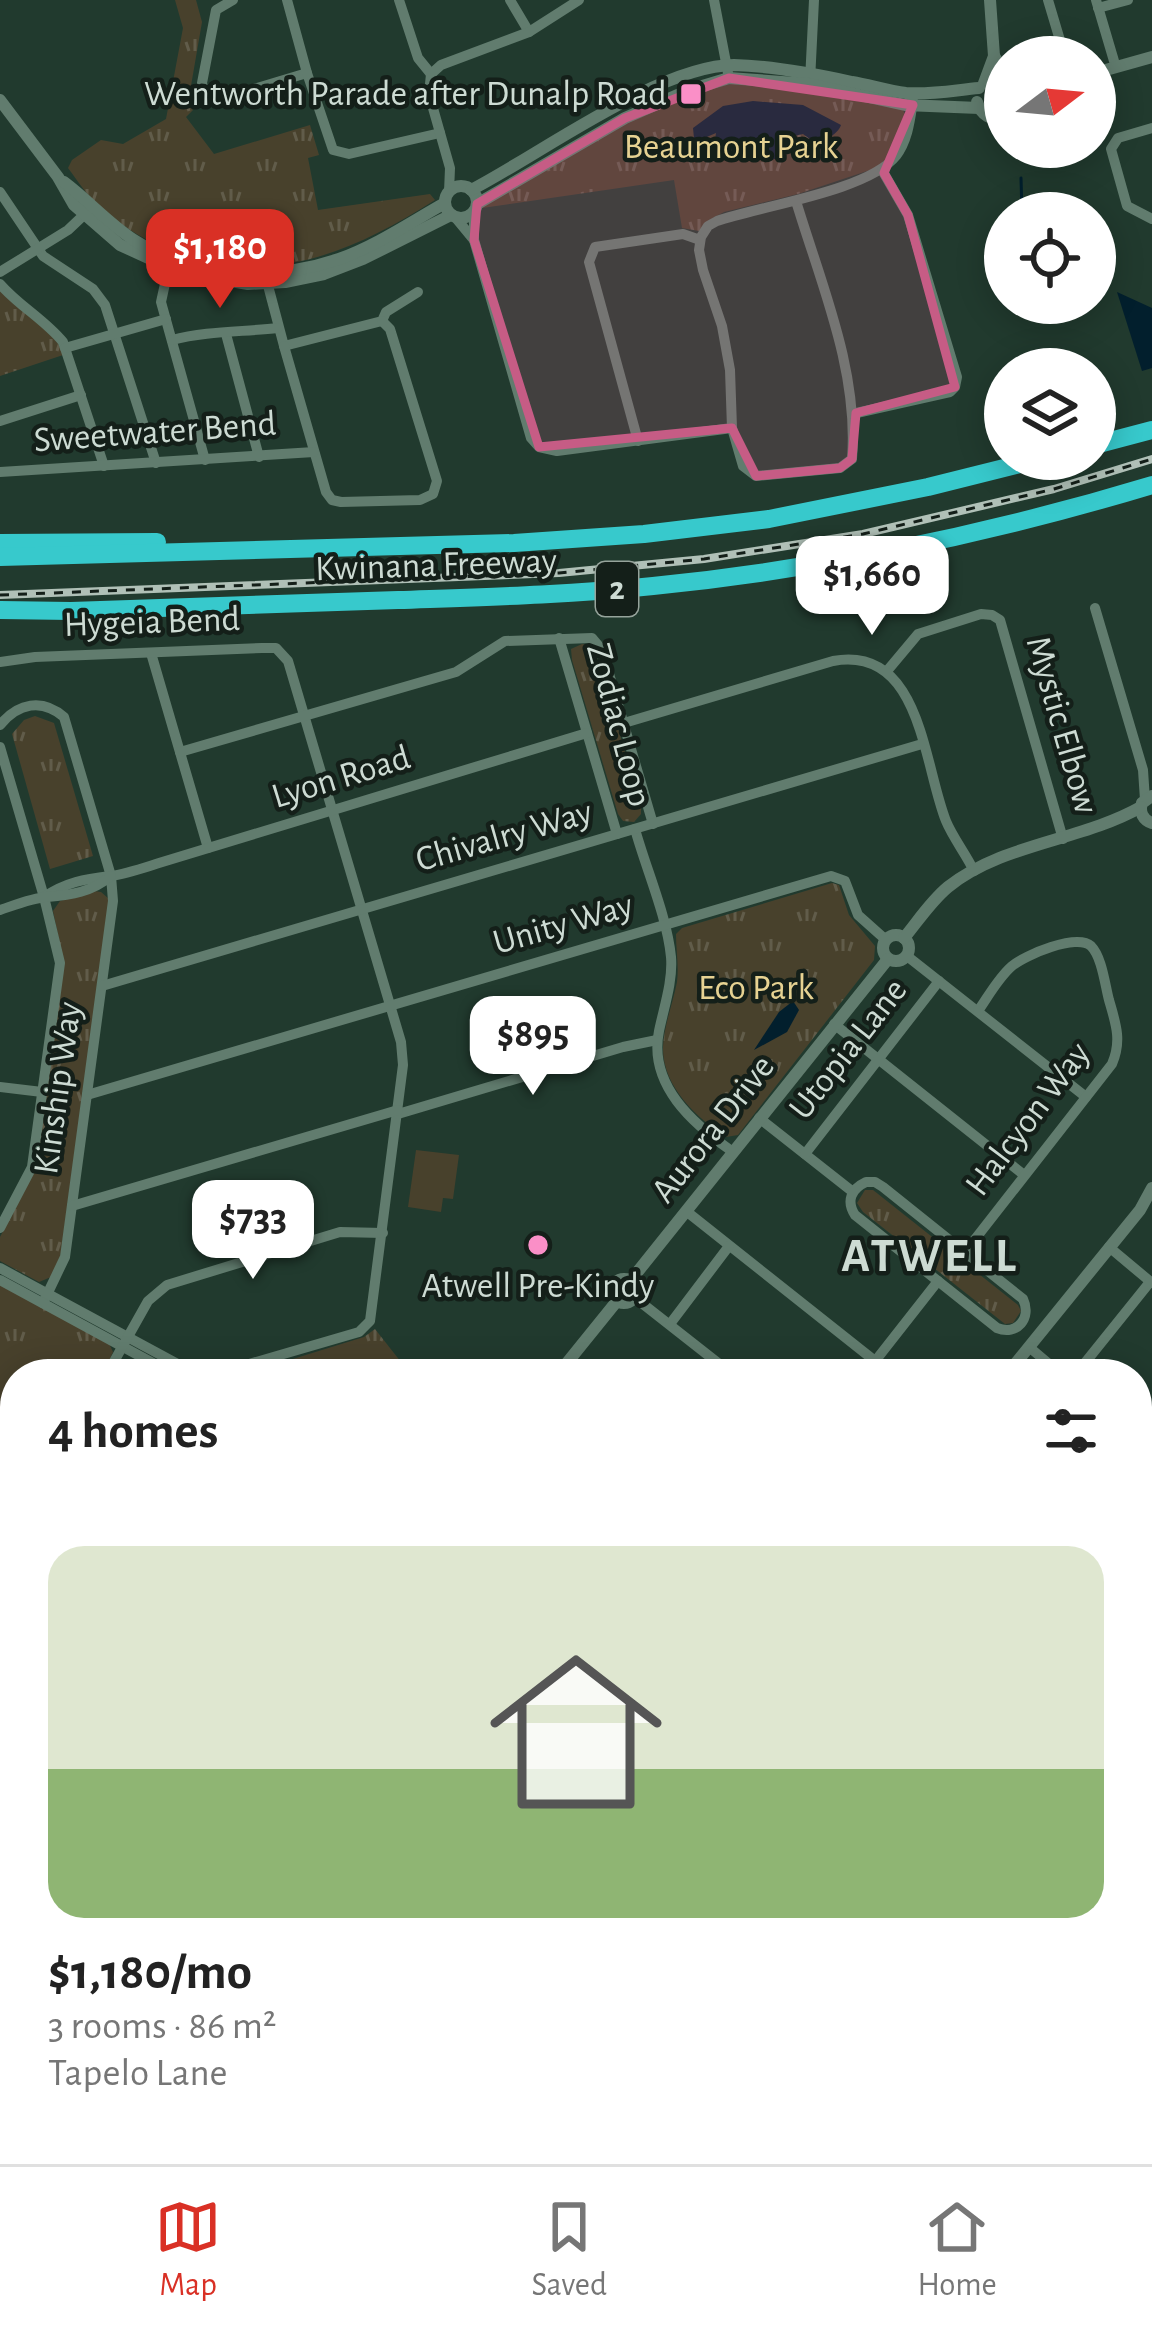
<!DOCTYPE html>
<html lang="en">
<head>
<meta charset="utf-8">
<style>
	:root { --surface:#fff; --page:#f2f2f2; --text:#222; --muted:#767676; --line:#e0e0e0; --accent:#d93025 }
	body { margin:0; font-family:"Alegreya Sans",sans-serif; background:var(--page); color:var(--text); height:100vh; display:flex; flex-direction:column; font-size:45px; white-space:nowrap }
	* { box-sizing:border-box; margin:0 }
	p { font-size:39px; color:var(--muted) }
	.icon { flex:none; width:66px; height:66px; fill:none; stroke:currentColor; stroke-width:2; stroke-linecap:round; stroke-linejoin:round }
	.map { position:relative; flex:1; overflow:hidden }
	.details { position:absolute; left:0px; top:1359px; width:1152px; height:807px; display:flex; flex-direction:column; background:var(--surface); border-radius:48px 48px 0 0; box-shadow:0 6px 30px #0003 }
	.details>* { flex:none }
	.needle { width:78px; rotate:74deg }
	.tools { position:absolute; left:984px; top:36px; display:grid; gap:24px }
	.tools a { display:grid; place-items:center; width:132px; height:132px; border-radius:50%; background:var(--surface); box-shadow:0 6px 30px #0003; font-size:60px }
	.price { position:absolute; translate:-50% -102px; padding:0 27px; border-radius:24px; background:#fff; color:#222; font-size:39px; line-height:78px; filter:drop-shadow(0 3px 6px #0008) }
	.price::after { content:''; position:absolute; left:50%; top:72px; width:36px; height:27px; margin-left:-18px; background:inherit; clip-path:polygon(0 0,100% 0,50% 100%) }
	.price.on { background:var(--accent); color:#fff }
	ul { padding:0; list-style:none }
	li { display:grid; align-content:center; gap:24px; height:636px; padding:0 48px }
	li span { display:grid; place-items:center; height:372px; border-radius:36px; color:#555 }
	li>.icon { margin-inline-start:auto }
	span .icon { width:216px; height:216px; fill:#fffc; stroke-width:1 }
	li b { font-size:51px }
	h2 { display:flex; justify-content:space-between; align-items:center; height:144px; padding:0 48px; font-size:51px }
	.menu { display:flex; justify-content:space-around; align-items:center; height:168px; border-top:3px solid var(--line); background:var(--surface); font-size:33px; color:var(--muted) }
	.menu a { display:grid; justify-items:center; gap:6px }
	.menu .on { color:var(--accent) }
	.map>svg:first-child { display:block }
	.park { fill:url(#park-tufts) }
	.pitch { fill:#48412c }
	.water { fill:#021f2d }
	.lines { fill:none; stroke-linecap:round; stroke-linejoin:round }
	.stream { stroke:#021f2d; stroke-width:3 }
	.minor { stroke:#617c6e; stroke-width:10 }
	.tertiary { stroke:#617c6e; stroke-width:12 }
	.motorway { stroke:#37c9cc; stroke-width:18 }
	.rail-casing { stroke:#b0c0b7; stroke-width:8 }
	.rail { stroke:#141f19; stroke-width:3; stroke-dasharray:9; stroke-linecap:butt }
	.marked { fill:#c65c85; fill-opacity:0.2; stroke:#c65c85; stroke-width:9; stroke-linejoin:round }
	.poi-dot { fill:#fa8fc7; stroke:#141f19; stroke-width:4.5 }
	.labels { text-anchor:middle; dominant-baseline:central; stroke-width:9; stroke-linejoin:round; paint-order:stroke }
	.shield { fill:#141f19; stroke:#96a39b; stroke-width:3 }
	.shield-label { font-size:33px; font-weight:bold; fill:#cddbd3 }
	.poi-label { font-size:36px; fill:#cddbd3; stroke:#141f19; text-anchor:end }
	.park-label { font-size:36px; fill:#e6d292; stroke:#141f19 }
	.street-label { font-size:36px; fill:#cddbd3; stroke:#141f19 }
	.district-label { font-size:48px; font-weight:bold; letter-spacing:3px; fill:#cddbd3; stroke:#141f19 }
</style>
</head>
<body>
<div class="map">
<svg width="1152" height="2164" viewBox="0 0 1152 2164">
	<defs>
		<pattern id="park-tufts" width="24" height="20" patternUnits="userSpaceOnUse" patternTransform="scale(3)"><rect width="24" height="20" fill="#48412c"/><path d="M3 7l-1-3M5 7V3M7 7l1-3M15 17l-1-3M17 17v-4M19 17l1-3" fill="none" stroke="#615c4a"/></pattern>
	</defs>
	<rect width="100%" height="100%" fill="#213a2e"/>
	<g class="park">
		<path d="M 175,0 L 196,0 L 202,22 L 188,103 L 193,110 L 186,117 L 214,154 L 310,125 L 319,155 L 308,158 L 318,210 L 430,194 L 435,200 C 348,255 267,289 166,248 C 140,238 118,224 97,204 C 86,194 77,180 68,168 L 72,160 L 101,140 L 123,144 L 166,119 L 183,28 Z"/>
		<path d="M 743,83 C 798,85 850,98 903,110 L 906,117 L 901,140 L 879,167 L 798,194 L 724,212 L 711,219 L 699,231 L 682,228 L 674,180 L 482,208 L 487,201 C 558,159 661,88 743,83 Z"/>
		<path d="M 0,289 L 57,340 L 63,355 L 0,376 Z"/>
		<path d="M 582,644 L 590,645 L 595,651 L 641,806 L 641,814 L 634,822 L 623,821 L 618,814 L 572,660 L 571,649 Z"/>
		<path d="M 35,716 L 54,723 L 93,856 L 50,869 L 12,734 L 24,720 Z"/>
		<path d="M 832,883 L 839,885 L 849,915 L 875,946 L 874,960 L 738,1135 L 726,1137 C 697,1118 662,1086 663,1047 C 664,1025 673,1003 677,982 C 679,966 676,950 676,934 L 682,928 Z"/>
		<path d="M 94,891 L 101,892 L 109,899 L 60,1260 L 51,1277 L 39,1282 L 0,1261 L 0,1237 L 36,1168 L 64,964 L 53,911 L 60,901 Z"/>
		<path d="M 865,1190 L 873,1190 L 1018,1305 L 1021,1311 L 1013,1323 L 1005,1324 L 863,1212 L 857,1203 Z"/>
		<path d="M 0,1282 L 108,1341 L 113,1352 L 103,1374 L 15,1374 L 15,1559 L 8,1553 L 0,1528 Z"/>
		<path d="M 375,1329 L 401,1362 L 415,1374 L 244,1374 L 364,1337 Z"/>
		<path d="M 1137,1502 L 1152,1553 L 1152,1657 L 1137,1661 Z"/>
		<path d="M 1152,1886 L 1152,2164 L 747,2164 L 743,2151 L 1137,2151 L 1137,1887 Z"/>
	</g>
	<path class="pitch" d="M 416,1150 L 459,1155 L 453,1199 L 443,1198 L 441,1212 L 408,1207 Z"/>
	<g class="water">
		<path d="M 753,101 L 803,105 L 841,125 C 837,136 826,136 822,148 L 803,134 L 794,136 L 784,146 L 782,156 L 772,160 L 760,153 L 748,158 L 740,157 L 721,140 L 715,140 L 716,133 L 702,139 L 694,138 L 693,128 L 723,106 Z"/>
		<path d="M 1117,292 L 1152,308 L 1152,368 L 1142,371 Z"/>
		<path d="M 793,1001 L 799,1010 L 787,1032 L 754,1050 L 779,1012 Z"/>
	</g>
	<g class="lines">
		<path class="stream" d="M 1021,178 L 1022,213"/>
		<g class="minor">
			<path d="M 233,0 L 216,10 L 202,83 L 207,103 L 307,73"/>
			<path d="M 287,0 L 307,73 L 333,150 L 349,154 L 440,133"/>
			<path d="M 399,0 L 418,58 L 431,74"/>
			<path d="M 510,0 L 529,32"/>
			<path d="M 714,0 L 728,73"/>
			<path d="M 1048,0 L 1065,57"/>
			<path d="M 1096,0 L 1114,61"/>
			<path d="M 1098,8 L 1128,0"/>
			<path d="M 810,81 L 814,0"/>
			<path d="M 1152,128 L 1118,138 L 1111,149 L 1127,206 L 1152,219"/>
			<path d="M 0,192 L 43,256 L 93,289 L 105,305 L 156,463"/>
			<path d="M 449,192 L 450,168 L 429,94 L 431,74 L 441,65 L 529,32 L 579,0"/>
			<path d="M 796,201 C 821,284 859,371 852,459 L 840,468 L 756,476 L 743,466 L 732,428 L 730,370 L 722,326 L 703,270 L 699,250 L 701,237 L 708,226 L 717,221 C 760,206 868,191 896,156 C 908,140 910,120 913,101"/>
			<path d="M 474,212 L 474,240 L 531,438 L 539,447 L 557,451 L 732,428"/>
			<path d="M 455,217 L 474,240"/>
			<path d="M 170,261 L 161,302 L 205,460"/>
			<path d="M 0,272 L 68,230 L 87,212"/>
			<path d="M 266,278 L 284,346 L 382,321 L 386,312 L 418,292"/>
			<path d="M 0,284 C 19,306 44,319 63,342 L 104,466"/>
			<path d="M 226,334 L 259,457"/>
			<path d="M 172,340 C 206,331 242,332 278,328"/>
			<path d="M 284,346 L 326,492 L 332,500 L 341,502 L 420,500 L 433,494 L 437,481 L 390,329 L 382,321"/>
			<path d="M 65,348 L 166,319"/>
			<path d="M 852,414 L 950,392 L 955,387 L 957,377 L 908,215 L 882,170"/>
			<path d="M 0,421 L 81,395"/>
			<path d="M 638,441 L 589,262 L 595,247 L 683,234 L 700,240"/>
			<path d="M 0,472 L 314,452"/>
			<path d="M 1095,608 L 1143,770 L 1145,800"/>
			<path d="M 559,638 L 617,834"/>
			<path d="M 151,653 L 208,848"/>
			<path d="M 0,662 L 35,657 L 262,648 L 276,648 L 288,661 L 401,1042 L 403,1065 L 370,1321 L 359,1332 L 239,1367 L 227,1374"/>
			<path d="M 887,671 L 918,634 L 981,614 L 992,615 L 1000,620 L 1063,839"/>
			<path d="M 624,723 L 833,661 C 921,645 923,763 946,821 C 953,838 966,854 974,871"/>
			<path d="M 0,725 C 18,703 42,698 64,717 L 111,876 L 113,901 L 65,1257 L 43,1303"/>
			<path d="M 0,747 L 44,897 L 60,963 L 32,1167 L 0,1228"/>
			<path d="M 180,752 L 456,672 L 505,641 L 592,638 L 602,650 L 653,824"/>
			<path d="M 635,829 C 646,869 667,916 671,957 C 673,981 664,1007 659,1031 C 648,1085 693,1124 733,1152"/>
			<path d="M 44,897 C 66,882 85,879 110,876 C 126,874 143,868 159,863 L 587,733"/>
			<path d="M 0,910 C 15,905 32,898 47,897 C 71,895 92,892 111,876"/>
			<path d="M 907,956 L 1086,1097"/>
			<path d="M 102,986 L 922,744"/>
			<path d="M 834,1024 L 1024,1175"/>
			<path d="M 0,1087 L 42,1092"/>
			<path d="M 87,1095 L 831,876 L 845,881 L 858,915 L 886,940"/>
			<path d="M 398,1114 L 623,1047 L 657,1040"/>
			<path d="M 759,1118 L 853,1192"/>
			<path d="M 805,1154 L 939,981"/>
			<path d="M 866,1182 L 875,1182 L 883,1187 L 1023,1299 C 1032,1318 1017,1336 997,1328 L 855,1215 C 846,1201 851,1189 866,1182 Z"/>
			<path d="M 72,1206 L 398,1110"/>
			<path d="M 686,1211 L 875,1361"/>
			<path d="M 1109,1247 L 1152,1283"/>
			<path d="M 965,1252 L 1112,1064 C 1122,1041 1116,1024 1109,1000 C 1105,985 1102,957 1091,946 C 1077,933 1025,955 1012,966 C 998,978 988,997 978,1011"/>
			<path d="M 0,1268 L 196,1374"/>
			<path d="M 0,1280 L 173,1374"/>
			<path d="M 634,1297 L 732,1374"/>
			<path d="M 670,1324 L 729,1246"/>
			<path d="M 1029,1347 L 1061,1374"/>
			<path d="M 107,1374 L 148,1301 L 167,1285 L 340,1232 L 383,1233"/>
			<path d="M 865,1374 L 938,1281"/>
			<path d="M 1076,1374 L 1150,1282"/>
			<path d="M 1137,1453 L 1152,1448"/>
			<path d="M 1137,1484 L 1152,1535"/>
			<path d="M 0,1543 L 15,1592"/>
			<path d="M 1137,1665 L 1152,1661"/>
			<path d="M 0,1784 L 15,1779"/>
			<path d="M 0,1887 L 15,1883"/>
			<path d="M 0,1988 L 15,1983"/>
			<path d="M 0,2016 L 15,2012"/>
			<path d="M 9,2164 L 34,2151"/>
		</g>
		<g class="tertiary">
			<path d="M 994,56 L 1005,73"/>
			<path d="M 1095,73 L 1152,57"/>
			<path d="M 984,83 L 994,56 L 990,0"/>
			<path d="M 0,100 L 58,177 L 74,205 L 120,245 L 179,272 L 248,284 L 285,282 L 324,274 L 363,259 L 451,215"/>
			<path d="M 977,102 C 981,115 991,121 1005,118"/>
			<path d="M 64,182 C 88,200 109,224 134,240 C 193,278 275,281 339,259 C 376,246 411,222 445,203"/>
			<circle cx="461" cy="202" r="16"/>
			<path d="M 471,190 C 539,155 660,65 734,65 C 773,66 815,74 852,82 C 870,85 888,91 906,93 C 930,95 956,90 979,88"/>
			<path d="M 477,204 L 625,118 L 689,90 L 729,78 L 809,84 L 905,105 L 979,108"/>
			<path d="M 1152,796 L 1142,803 C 1139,812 1143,820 1152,823"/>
			<circle cx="896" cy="948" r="13"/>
			<path d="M 904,938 C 918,921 931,901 948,887 C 1003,843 1081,841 1141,807"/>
			<circle cx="624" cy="1291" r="12"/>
			<path d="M 631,1280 L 888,959"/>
			<path d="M 558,1374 L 617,1301"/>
			<path d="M 1007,1374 L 1140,1210 L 1152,1188"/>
			<path d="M 0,1679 L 15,1675"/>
			<path d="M 1137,1855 L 1152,1861"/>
			<path d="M 0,2005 L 15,2000"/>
			<path d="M 385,2164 L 395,2151"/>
		</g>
		<g class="motorway">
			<path d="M 1095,445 L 1152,430"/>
			<path d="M 0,543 L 157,542"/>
			<path d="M 0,557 L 514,543 L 644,534 L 769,519 L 928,487 L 1040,459"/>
			<path d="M 0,610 L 71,611 C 180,608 289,604 398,600 C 483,597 568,595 653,586 C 822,569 990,534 1152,485"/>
		</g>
		<defs>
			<path id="rail" d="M 0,595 L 559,573 L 704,559 L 863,534 L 1054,489 L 1152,459"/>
		</defs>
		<use href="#rail" class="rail-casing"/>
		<use href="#rail" class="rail"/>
	</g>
	<path class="marked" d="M 729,78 L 913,105 L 884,173 L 908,215 L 955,387 L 856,413 L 852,459 L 840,468 L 756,476 L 732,428 L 539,447 L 474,240 L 477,204 L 625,118 Z"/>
	<g class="poi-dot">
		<rect x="679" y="82" width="24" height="24" rx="6"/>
		<circle cx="538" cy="1245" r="12"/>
	</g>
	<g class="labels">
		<rect class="shield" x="596" y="562" width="42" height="54" rx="9"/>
		<g class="shield-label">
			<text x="617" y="589">2</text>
		</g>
		<g class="poi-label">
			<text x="667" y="94">Wentworth Parade after Dunalp Road</text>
			<text x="538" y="1286" text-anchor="middle">Atwell Pre-Kindy</text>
		</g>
		<g class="park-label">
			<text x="731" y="147">Beaumont Park</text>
			<text x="756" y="988">Eco Park</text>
		</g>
		<g class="street-label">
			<text transform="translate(155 432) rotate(-4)">Sweetwater Bend</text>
			<text transform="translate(436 565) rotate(-2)">Kwinana Freeway</text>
			<text transform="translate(152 622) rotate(-2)">Hygeia Bend</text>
			<text transform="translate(619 725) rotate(75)">Zodiac Loop</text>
			<text transform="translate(1062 725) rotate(74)">Mystic Elbow</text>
			<text transform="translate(341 777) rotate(-17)">Lyon Road</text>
			<text transform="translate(504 836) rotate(-16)">Chivalry Way</text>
			<text transform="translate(563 924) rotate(-16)">Unity Way</text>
			<text transform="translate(848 1049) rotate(-52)">Utopia Lane</text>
			<text transform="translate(58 1088) rotate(-82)">Kinship Way</text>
			<text transform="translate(1028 1119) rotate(-53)">Halcyon Way</text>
			<text transform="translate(713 1129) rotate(-52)">Aurora Drive</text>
		</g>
		<g class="district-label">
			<text x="930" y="1257">ATWELL</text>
		</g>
	</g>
</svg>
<div class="tools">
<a><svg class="needle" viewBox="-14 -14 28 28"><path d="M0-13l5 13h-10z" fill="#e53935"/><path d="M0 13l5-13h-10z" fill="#767676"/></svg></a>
<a><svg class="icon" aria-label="locate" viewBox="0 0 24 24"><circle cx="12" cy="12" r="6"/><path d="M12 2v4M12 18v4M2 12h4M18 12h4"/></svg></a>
<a><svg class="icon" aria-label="layers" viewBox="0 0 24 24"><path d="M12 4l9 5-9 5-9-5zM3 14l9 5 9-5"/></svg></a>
</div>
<b class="price on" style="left:220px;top:311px">$1,180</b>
<b class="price" style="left:872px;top:638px">$1,660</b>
<b class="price" style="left:533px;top:1098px">$895</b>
<b class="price" style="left:253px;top:1282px">$733</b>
<section class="details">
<h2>4 homes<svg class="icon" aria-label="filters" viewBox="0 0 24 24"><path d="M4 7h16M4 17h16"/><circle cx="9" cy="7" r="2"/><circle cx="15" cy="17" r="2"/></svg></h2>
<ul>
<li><span style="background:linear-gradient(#dfe7d0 60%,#8fb573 0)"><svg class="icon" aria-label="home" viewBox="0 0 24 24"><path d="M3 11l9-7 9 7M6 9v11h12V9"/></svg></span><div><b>$1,180/mo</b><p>3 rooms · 86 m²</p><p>Tapelo Lane</p></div></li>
</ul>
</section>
</div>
<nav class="menu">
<a class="on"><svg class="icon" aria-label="map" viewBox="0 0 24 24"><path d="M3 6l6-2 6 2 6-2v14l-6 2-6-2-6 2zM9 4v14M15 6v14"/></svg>Map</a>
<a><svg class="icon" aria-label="saved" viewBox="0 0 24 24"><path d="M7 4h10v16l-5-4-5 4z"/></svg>Saved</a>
<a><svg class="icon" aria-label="home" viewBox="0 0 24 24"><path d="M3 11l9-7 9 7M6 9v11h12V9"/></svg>Home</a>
</nav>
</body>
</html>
